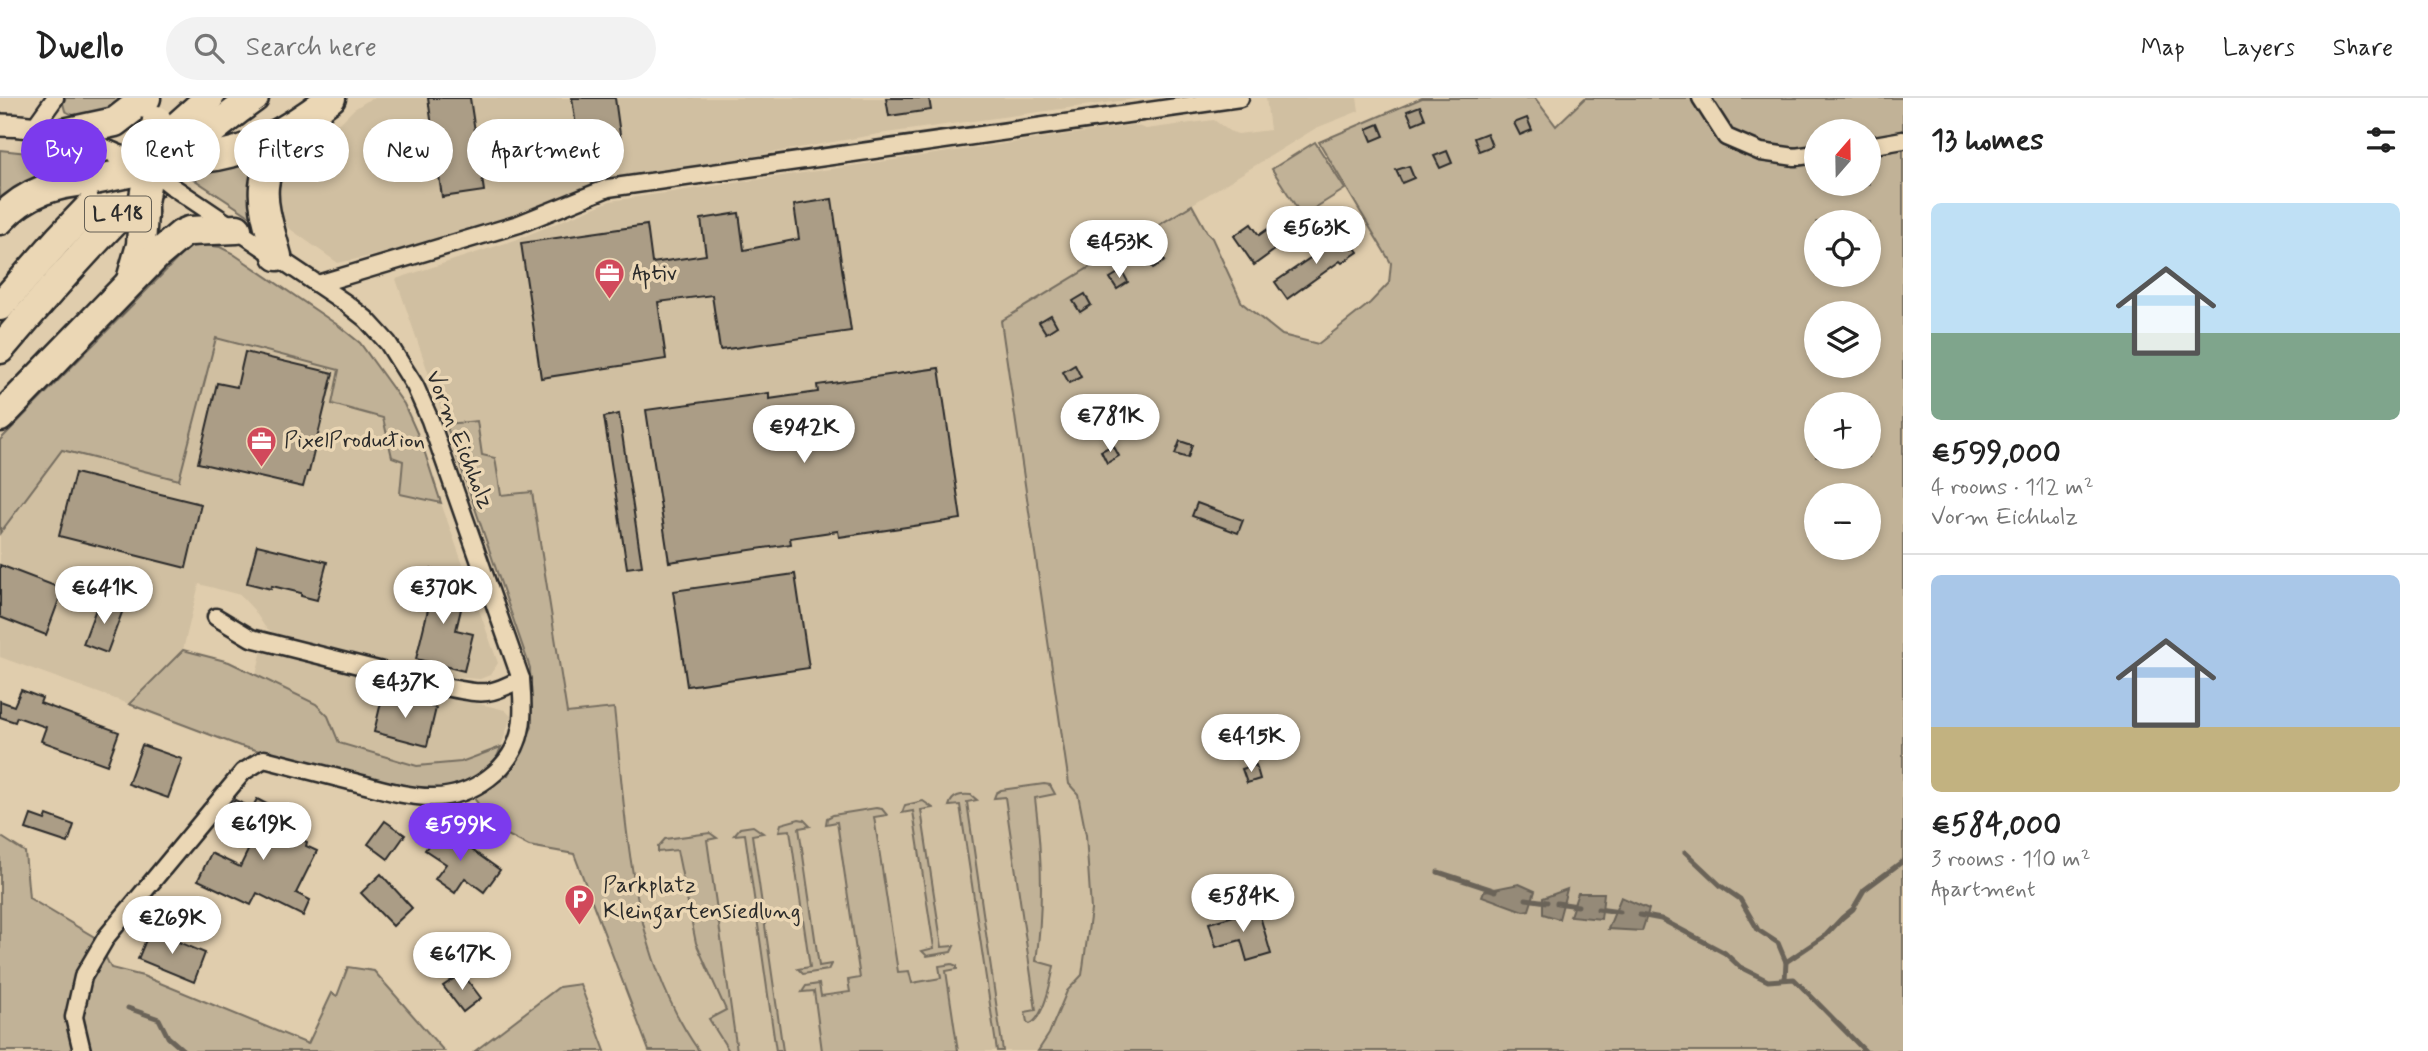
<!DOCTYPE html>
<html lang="en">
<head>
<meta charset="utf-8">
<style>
	:root { --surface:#fff; --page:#f2f2f2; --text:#222; --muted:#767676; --line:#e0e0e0; --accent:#7c3aed }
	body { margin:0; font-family:Mynerve,sans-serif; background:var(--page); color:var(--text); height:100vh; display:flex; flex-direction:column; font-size:26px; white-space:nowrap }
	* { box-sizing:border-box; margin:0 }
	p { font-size:23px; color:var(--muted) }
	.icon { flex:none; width:38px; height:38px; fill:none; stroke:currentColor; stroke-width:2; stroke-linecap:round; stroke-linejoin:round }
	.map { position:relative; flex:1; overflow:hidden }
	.details { display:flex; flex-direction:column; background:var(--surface); width:525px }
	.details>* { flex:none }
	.guide { position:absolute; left:21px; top:21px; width:665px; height:63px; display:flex; gap:14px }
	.needle { width:46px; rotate:20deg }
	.tools { position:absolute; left:1804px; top:21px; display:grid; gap:14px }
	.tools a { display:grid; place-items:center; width:77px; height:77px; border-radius:50%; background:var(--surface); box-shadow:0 4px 10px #0003; font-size:35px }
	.price { position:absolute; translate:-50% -60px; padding:0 16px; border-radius:24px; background:#fff; color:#222; font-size:23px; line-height:46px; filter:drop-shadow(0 2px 4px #0008) }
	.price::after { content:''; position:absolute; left:50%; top:42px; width:21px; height:16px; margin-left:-10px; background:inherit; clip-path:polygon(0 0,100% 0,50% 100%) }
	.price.active { background:var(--accent); color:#fff }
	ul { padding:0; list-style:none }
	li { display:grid; align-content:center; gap:14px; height:371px; padding:0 28px }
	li+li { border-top:2px solid var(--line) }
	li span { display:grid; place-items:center; height:217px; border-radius:10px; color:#555 }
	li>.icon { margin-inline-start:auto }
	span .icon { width:126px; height:126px; fill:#fffc; stroke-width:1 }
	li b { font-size:30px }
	h2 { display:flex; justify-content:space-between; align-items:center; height:84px; padding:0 28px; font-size:30px }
	.tag { padding:0 24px; border-radius:32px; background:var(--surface); box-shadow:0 4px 10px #0003; font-size:24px; line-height:63px }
	.tag.active { background:var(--accent); color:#fff }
	header { display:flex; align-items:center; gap:42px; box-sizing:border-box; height:98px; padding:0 35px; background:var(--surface); border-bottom:2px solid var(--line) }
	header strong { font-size:33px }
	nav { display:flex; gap:38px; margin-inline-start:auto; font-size:24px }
	.search { width:490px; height:63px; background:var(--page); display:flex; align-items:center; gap:18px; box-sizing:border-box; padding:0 24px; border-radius:38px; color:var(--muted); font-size:26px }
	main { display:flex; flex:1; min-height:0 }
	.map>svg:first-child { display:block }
	.built { fill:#d0bfa1 }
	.green { fill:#c1b297; stroke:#766e61; stroke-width:2; fill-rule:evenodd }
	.water { fill:#958a78; stroke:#6b6459; stroke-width:2 }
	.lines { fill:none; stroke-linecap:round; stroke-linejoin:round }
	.stream { stroke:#6b6459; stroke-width:5 }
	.building { fill:#ab9d86; stroke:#2b2b2b; stroke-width:2 }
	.street-casing { stroke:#2b2b2b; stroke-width:21 }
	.secondary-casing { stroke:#2b2b2b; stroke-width:26 }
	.highway-casing { stroke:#2b2b2b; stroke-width:33 }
	.street { stroke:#ebd7b5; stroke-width:16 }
	.secondary { stroke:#ebd7b5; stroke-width:21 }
	.highway { stroke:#ebd7b5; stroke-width:28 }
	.street-bridge-casing { stroke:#2b2b2b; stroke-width:21; stroke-linecap:butt }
	.secondary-bridge-casing { stroke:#2b2b2b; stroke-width:26; stroke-linecap:butt }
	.highway-bridge-casing { stroke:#2b2b2b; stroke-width:33; stroke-linecap:butt }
	.street-bridge { stroke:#ebd7b5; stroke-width:16 }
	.secondary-bridge { stroke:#ebd7b5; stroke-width:21 }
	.highway-bridge { stroke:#ebd7b5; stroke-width:28 }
	.labels { text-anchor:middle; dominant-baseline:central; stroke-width:7; stroke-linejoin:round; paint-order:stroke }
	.shield { fill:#ebd7b5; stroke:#655f54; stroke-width:2 }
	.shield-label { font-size:21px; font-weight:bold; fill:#2b2b2b }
	.poi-label { font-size:23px; fill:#2b2b2b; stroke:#ebd7b5; text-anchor:start }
	.street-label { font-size:23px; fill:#2b2b2b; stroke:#ebd7b5 }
</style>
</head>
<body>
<header>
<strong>Dwello</strong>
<div class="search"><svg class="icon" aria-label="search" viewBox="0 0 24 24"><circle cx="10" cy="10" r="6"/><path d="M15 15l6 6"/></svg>Search here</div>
<nav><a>Map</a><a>Layers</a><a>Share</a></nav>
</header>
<main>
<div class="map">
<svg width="1903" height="953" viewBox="0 0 1903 953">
	<rect width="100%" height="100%" fill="#e0cdad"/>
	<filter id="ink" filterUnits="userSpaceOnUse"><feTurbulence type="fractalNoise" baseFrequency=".0143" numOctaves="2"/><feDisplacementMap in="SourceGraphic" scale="14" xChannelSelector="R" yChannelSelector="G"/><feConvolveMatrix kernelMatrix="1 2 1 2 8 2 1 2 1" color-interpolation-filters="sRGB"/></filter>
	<g filter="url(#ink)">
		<g class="built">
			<path d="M 372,0 L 1141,0 L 879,36 L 632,79 L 530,115 L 418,148 L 338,165 L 283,126 L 278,109 L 277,91 L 281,66 L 304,37 L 341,24 L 354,11 Z"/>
			<path d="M 1266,0 L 1357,0 L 1359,13 L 1316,30 L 1001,224 L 1069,685 L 1078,696 L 1086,737 L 1091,812 L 1082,877 L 1067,893 L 1049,936 L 1038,953 L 699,953 L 681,927 L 661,885 L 642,827 L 627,729 L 613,611 L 567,616 L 532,394 L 501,398 L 495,361 L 482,358 L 477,323 L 446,326 L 396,181 L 518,141 L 610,103 L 1134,27 L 1146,31 L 1214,22 L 1229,33 L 1238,36 L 1270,32 Z"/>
			<path d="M 215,240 L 340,272 L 332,306 L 383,320 L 392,358 L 403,363 L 400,395 L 441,405 L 498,565 L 490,577 L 480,581 L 452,579 L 275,536 L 265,529 L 254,512 L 240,497 L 199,486 L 183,552 L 129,606 L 0,559 L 0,435 L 62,352 L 179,382 Z"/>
			<path d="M 262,552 L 505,612 L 511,618 L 501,649 L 461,664 L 417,668 L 339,645 L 328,618 L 316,606 L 256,577 Z"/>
		</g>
		<g class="green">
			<path d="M 66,0 L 133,0 C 109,12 91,28 65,13 L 63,5 Z"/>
			<path d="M 1422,0 L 1535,0 L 1556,28 L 1585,0 L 1903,0 L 1903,953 L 1038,953 L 1049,936 L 1067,893 L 1082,877 L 1091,812 L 1086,737 L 1078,696 L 1069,686 L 1001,223 L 1192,107 L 1208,136 L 1212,140 L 1242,205 L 1282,237 L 1318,246 L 1370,205 L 1389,185 L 1391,165 L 1319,44 ZM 1816,33 L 1869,33 L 1869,86 L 1816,86 ZM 1816,124 L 1869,124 L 1869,177 L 1816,177 ZM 1816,215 L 1869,215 L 1869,268 L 1816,268 ZM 1816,306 L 1869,306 L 1869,359 L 1816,359 ZM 1816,397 L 1869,397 L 1869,450 L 1816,450 Z"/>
			<path d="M 1315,44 L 1345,91 L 1302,118 L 1272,71 Z"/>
			<path d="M 0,52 L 46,57 L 91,73 L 0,109 Z"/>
			<path d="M 267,52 L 260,125 L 186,76 Z"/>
			<path d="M 205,147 L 220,149 L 232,155 L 339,228 L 360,245 L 404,306 L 422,346 L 441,405 L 400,396 L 403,363 L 392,359 L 383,320 L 332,306 L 339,272 L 216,240 L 179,382 L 62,352 L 0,435 L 0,342 L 189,149 Z"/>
			<path d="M 477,323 L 482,357 L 495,360 L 501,397 L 532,394 L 567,615 L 614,610 C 627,727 629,854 699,953 L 649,953 L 574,756 L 529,748 L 496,731 L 474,700 L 508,677 L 532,629 L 530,570 L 446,326 Z"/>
			<path d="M 183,552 L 229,564 L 316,606 L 328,618 L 339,645 L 417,668 L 461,664 L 501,649 L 497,659 L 488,670 L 471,681 L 440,692 L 411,690 L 240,648 L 129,606 Z"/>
			<path d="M 1044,686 L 1050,687 L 1055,696 L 1035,700 C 1042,756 1044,808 1036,863 L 1054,868 C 1051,883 1044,920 1030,926 L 1027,924 L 1025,914 L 1036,912 L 1005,699 L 994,700 L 996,695 L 1001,692 Z"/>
			<path d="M 971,697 L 977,702 L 967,704 L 1003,953 L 997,953 L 960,707 L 949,708 C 952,697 961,696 971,697 Z"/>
			<path d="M 923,703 L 933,710 L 921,712 L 942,849 L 954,848 L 951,854 L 927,858 L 922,853 L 934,850 L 913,713 L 902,715 L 905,707 Z"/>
			<path d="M 876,710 L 882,711 L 887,717 L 874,719 L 898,874 L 909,873 L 912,885 L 941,880 L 939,868 L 952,866 L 957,868 L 957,871 L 946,873 L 958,953 L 822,953 L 814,893 L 802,894 L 806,888 L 819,886 L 821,898 L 850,894 L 848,882 L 860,880 L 837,724 L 826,726 L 827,720 L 833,717 Z"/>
			<path d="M 799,721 L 804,722 L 810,728 L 799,730 L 819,868 L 831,866 L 828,872 L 803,876 L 798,871 L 810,869 L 790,732 L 779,733 L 781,726 Z"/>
			<path d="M 753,728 L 763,735 L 752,737 L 783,953 L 776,953 L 745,736 L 734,737 L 740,730 Z"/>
			<path d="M 710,735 L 717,740 L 707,742 L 737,953 L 729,953 L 709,921 L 726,912 L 696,845 L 677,752 L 658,754 L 658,749 L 665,741 Z"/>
			<path d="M 0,738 L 25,754 L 29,800 L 96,840 L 111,870 L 143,878 L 308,946 L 332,895 L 337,898 L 348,869 L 374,873 L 444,953 L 0,953 Z"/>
			<path d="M 580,886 L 605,953 L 475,953 L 559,889 Z"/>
		</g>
		<g class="water">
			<path d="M 1519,786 L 1535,793 L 1529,812 L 1523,813 L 1482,798 L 1484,793 Z"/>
			<path d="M 1567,791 L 1559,821 L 1543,816 L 1543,800 Z"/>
			<path d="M 1578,795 L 1604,795 L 1601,821 L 1570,818 Z"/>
			<path d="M 1621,799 L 1649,811 L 1642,833 L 1608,831 Z"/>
		</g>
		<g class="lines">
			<g class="stream">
				<path d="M 1685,754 L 1721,788 L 1740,801 L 1758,832 L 1778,845 L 1786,864 L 1785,881"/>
				<path d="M 1438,774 L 1496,793"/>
				<path d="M 1526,801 L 1547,804"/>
				<path d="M 1557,805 L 1578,808"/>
				<path d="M 1598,811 L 1620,814"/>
				<path d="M 1640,817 L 1661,821 L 1725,855 L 1740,869 L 1768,883 L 1794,881 L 1865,953"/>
				<path d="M 1786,864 L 1826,837 L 1842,820 L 1853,811 L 1864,792 L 1903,763"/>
				<path d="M 128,910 L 159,921 L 168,939 L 184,953"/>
			</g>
		</g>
		<g class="building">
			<path d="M 428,0 L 470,0 L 484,93 L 442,99 Z"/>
			<path d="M 572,0 L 615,0 L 622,51 L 580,57 Z"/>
			<path d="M 886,0 L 929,0 L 931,12 L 889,18 Z"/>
			<path d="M 1420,8 L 1425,21 L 1413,26 L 1407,13 Z"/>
			<path d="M 1527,20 L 1532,32 L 1520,37 L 1514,25 Z"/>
			<path d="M 1379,26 L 1384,38 L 1372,43 L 1367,31 Z"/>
			<path d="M 1487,35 L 1492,48 L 1479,53 L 1474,40 Z"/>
			<path d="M 1447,53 L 1452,65 L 1440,70 L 1434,58 Z"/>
			<path d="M 1409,68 L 1414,80 L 1402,85 L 1396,72 Z"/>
			<path d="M 832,101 L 851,233 L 720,252 L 712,197 L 658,204 L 666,261 L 541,280 L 521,145 L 647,127 L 652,165 L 706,157 L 701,121 L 739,115 L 744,152 L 799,141 L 794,107 Z"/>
			<path d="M 1282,121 L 1294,138 L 1254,167 L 1234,138 L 1251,126 L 1259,137 Z"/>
			<path d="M 1345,136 L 1358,154 L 1342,165 L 1340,163 L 1287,201 L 1275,184 Z"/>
			<path d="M 1158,152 L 1165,163 L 1153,170 L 1146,158 Z"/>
			<path d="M 1122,173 L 1128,184 L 1117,191 L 1110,180 Z"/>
			<path d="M 1085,196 L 1091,207 L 1080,214 L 1073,203 Z"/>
			<path d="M 1051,217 L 1057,228 L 1046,235 L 1039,224 Z"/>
			<path d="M 245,254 L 333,275 L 309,374 L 307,374 L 303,389 L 198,365 L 217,285 L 237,289 Z"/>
			<path d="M 1075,267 L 1081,279 L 1069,285 L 1063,274 Z"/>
			<path d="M 939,270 L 961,421 L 839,439 L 838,433 L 790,440 L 791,446 L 669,464 L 646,312 L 769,295 L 769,301 L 818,294 L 817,287 Z"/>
			<path d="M 1093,306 L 1099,317 L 1088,324 L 1081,312 Z"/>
			<path d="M 619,316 L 642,468 L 627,470 L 604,319 Z"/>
			<path d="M 1180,343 L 1192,347 L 1188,360 L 1175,356 Z"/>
			<path d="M 1113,347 L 1119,358 L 1107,365 L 1101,353 Z"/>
			<path d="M 75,375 L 201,406 L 186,470 L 59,438 Z"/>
			<path d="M 1197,405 L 1243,422 L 1238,435 L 1192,418 Z"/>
			<path d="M 257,447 L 327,464 L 317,502 L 301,498 L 301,495 L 272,488 L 271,491 L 247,485 Z"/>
			<path d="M 0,467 L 63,491 L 46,537 L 0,519 Z"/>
			<path d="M 431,471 L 447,475 L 462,507 L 456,532 L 473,536 L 464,573 L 416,561 L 430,503 L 424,502 Z"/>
			<path d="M 795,476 L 809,570 L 687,588 L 673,493 Z"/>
			<path d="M 100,500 L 124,509 L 107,555 L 83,546 Z"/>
			<path d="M 21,592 L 42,600 L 40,605 L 119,634 L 107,667 L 41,643 L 46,629 L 17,619 L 15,624 L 0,619 L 0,603 L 14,608 Z"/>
			<path d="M 383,596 L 436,610 L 427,648 L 374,634 Z"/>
			<path d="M 142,647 L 182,661 L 168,700 L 128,686 Z"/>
			<path d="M 1256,667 L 1260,681 L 1247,685 L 1242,671 Z"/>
			<path d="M 257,701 L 278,712 L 271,727 L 307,744 L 306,748 L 317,753 L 296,795 L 310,802 L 303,818 L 257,795 L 251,807 L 198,782 L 211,755 L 240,769 L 257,734 L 222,718 L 235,702 L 252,710 Z"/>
			<path d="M 31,717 L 45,722 L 47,717 L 74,727 L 68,745 L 26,731 Z"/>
			<path d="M 385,723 L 405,737 L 388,761 L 368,746 Z"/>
			<path d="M 441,730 L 500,772 L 484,794 L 465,780 L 455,795 L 435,781 L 446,766 L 425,752 Z"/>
			<path d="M 381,776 L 412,810 L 393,828 L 361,795 Z"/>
			<path d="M 1258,811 L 1271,856 L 1247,863 L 1241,842 L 1216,849 L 1209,825 Z"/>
			<path d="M 150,832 L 205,855 L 194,884 L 138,861 Z"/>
			<path d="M 462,875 L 481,900 L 463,914 L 443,888 Z"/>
		</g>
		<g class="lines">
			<defs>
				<g id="street">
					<path d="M 1701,0 L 1726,39 L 1761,54 L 1795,59 L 1816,56"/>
					<path d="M 35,28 L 55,0"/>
					<path d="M 1869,48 L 1903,42"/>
					<path d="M 318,186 L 519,126 L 608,90 L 1240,0"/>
					<path d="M 216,519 L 251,540 L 450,590 C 485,597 490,597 521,581"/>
					<path d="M 82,953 L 74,919 L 83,879 L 107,838 L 243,674 L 264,661 C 295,669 327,677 358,685 C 382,691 406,699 431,699 C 472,700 514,670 521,629 C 524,613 522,597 521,581 L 430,322 L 415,288 L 388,245 L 366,221 L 347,206 L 173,89"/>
				</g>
				<path id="secondary" d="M 0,27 C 45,27 77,40 118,58"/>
				<g id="highway">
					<path d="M 64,35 L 115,24 L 146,0"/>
					<path d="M 202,60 C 252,55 292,30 331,0"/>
					<path d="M 0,122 C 26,93 57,85 94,82"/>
					<path d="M 277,158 C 261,99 253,84 291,30"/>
					<path d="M 131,182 L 141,147 L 143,115"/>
					<path d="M 0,208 L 59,141 L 106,92 L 209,0"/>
					<path d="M 0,251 C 78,159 156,71 254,0"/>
					<path d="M 0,319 L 157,157 L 182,136 L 189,133 L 237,131"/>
				</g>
			</defs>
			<use href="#street" class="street-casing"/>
			<use href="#secondary" class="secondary-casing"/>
			<use href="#highway" class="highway-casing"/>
			<use href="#street" class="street"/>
			<use href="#secondary" class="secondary"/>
			<use href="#highway" class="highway"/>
			<defs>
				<path id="street-bridge" d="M 150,71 L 173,89"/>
				<path id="secondary-bridge" d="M 118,58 L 150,71"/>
				<g id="highway-bridge">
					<path d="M 94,82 L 202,60"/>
					<path d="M 143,115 L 143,105 L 157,22"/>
				</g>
			</defs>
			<use href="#street-bridge" class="street-bridge-casing"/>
			<use href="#secondary-bridge" class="secondary-bridge-casing"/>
			<use href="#highway-bridge" class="highway-bridge-casing"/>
			<use href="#street-bridge" class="street-bridge"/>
			<use href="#secondary-bridge" class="secondary-bridge"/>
			<use href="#highway-bridge" class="highway-bridge"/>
		</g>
	</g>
	<defs>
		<symbol id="office-pin" viewBox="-11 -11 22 30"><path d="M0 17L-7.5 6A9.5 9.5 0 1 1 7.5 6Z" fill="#d1495b" stroke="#ebd7b5"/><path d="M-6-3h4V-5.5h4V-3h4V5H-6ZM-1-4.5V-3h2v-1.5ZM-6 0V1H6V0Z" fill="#fff"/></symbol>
		<symbol id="parking-pin" viewBox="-11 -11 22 30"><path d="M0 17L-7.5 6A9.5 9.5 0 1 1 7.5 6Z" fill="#d1495b" stroke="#ebd7b5"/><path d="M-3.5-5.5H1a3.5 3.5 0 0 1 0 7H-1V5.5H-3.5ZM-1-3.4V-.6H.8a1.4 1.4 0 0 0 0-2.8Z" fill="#fff"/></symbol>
	</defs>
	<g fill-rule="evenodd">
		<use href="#office-pin" x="592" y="158" width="35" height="47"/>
		<use href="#office-pin" x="244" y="326" width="35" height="47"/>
		<use href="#parking-pin" x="562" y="784" width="35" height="47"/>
	</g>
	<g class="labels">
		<rect class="shield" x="85" y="98.5" width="66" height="35" rx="5"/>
		<g class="shield-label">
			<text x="118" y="116">L 418</text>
		</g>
		<g class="poi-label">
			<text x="632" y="176">Aptiv</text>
			<text x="284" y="343">PixelProduction</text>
			<text x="603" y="788">Parkplatz<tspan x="603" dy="26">Kleingartensiedlung</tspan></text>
		</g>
		<g class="street-label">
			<text transform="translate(459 342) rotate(68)">Vorm Eichholz</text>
		</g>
	</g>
</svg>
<div class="tools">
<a><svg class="needle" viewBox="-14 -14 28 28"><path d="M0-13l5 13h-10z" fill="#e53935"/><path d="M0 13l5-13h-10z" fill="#767676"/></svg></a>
<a><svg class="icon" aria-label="locate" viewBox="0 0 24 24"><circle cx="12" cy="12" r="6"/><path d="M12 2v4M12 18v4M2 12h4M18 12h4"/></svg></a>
<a><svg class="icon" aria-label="layers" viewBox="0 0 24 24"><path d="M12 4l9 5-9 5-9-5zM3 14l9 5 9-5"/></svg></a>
<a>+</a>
<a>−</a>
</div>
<b class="price" style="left:1316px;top:168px">€563K</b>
<b class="price" style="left:1119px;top:182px">€453K</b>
<b class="price" style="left:1110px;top:356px">€781K</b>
<b class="price" style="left:804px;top:367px">€942K</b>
<b class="price" style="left:104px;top:528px">€641K</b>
<b class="price" style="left:443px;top:528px">€370K</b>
<b class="price" style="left:405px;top:622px">€437K</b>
<b class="price" style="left:1251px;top:676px">€415K</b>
<b class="price" style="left:263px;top:764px">€619K</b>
<b class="price active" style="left:460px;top:765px">€599K</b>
<b class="price" style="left:1243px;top:836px">€584K</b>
<b class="price" style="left:172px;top:858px">€269K</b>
<b class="price" style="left:462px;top:894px">€617K</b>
<div class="guide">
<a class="tag active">Buy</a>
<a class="tag">Rent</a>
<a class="tag">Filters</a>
<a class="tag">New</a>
<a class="tag">Apartment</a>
</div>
</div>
<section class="details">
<h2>13 homes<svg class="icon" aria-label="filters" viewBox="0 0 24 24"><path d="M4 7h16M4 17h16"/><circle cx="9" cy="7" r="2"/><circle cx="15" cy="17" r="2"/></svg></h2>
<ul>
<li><span style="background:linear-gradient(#bfe0f5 60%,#7fa58c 0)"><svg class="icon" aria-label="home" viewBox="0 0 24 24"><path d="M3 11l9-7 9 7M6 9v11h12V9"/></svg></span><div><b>€599,000</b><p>4 rooms · 112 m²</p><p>Vorm Eichholz</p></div></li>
<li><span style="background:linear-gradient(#a9c7e8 70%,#c2b280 0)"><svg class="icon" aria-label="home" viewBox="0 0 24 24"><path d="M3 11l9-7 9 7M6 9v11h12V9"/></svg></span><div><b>€584,000</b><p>3 rooms · 110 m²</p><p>Apartment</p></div></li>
</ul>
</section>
</main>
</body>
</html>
